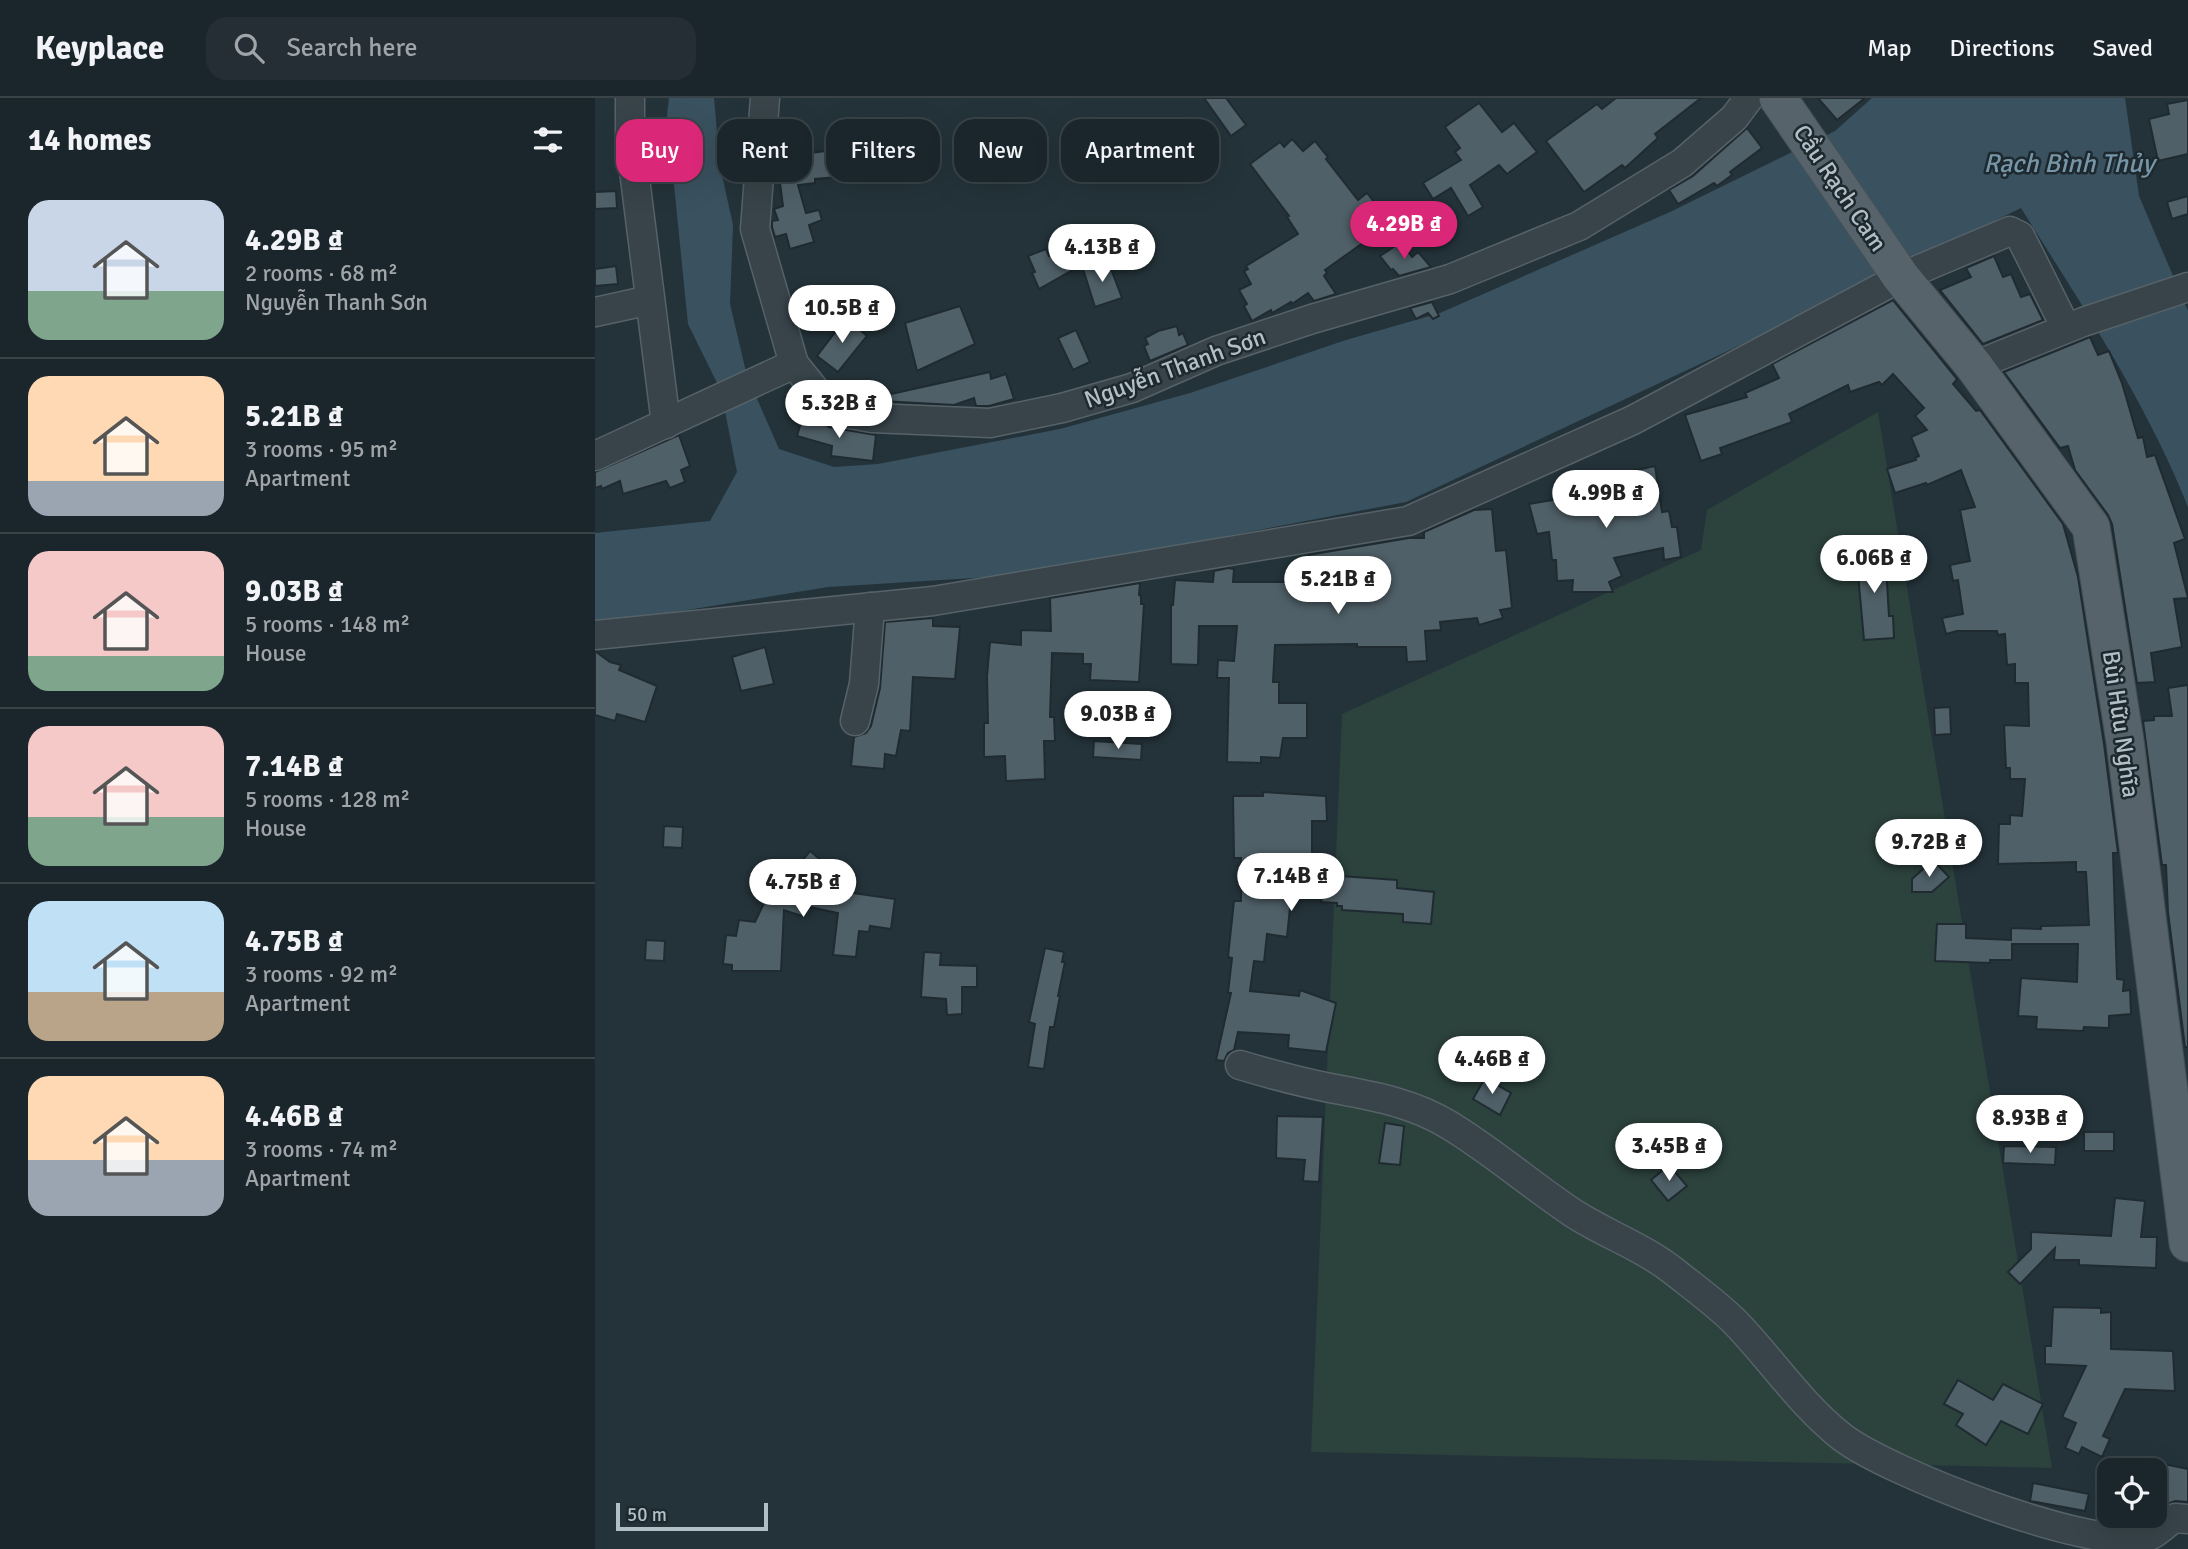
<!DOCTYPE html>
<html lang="en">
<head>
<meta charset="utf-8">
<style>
	:root { --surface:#1b262c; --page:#242e34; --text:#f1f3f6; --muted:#a0a5a9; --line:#394348; --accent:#db2777 }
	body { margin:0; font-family:Signika,sans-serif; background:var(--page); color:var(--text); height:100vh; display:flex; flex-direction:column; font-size:26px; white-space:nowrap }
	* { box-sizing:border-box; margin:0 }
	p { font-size:23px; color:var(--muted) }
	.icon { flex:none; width:38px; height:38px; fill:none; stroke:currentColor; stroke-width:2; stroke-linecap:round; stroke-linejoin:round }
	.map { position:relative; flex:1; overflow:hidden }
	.side { display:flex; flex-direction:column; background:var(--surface); width:595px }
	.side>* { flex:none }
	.hud { position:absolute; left:21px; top:21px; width:665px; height:63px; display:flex; gap:14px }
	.controls { position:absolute; left:1502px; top:1360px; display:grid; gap:14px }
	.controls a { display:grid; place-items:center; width:70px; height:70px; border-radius:14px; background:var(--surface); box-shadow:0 7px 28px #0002,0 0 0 2px var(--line); font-size:35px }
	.scale { position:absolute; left:21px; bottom:18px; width:152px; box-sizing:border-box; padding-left:7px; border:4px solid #b3bfc6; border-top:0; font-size:19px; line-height:24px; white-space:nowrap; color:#b3bfc6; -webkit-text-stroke:5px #1d292f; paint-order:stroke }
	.price { position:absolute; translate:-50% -60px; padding:0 16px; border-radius:24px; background:#fff; color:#222; font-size:23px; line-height:46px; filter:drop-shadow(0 2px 4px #0008) }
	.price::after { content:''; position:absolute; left:50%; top:42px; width:21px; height:16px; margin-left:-10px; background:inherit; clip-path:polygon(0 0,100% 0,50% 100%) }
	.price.selected { background:var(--accent); color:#fff }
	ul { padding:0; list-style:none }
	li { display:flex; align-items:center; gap:21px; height:175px; padding:0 28px }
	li+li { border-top:2px solid var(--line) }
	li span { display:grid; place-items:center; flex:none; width:196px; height:140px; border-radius:21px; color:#555 }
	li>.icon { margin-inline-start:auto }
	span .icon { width:84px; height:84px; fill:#fffc; stroke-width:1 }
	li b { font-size:30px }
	h2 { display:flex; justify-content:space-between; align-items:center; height:84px; padding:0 28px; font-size:30px }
	.pill { padding:0 24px; border-radius:21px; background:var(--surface); box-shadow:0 7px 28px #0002,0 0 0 2px var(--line); font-size:24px; line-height:63px }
	.pill.selected { background:var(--accent); color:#fff }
	header { display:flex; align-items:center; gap:42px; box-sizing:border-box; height:98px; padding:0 35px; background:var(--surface); border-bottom:2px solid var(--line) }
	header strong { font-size:33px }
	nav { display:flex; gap:38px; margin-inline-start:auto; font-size:24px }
	.search { width:490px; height:63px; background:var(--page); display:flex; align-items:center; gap:18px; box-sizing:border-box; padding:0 24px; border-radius:21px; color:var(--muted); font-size:26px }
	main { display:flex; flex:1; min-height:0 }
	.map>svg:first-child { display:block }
	.green { fill:#2c423d }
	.water { fill:#3a5260 }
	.building { fill:#506068; stroke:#1f2b31; stroke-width:2 }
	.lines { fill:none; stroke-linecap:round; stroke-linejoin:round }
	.minor-casing { stroke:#566268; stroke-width:31 }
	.major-casing { stroke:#445056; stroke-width:39 }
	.minor { stroke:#38444a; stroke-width:28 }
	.major { stroke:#56636a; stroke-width:37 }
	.labels { text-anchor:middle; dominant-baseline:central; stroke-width:5; stroke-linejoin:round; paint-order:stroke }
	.street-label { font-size:24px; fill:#b3bfc6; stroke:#1d292f }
	.water-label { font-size:26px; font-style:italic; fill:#7696a7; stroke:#1d292f }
</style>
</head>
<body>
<header>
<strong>Keyplace</strong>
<div class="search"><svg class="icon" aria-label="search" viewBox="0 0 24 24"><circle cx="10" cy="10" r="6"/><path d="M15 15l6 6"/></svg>Search here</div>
<nav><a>Map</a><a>Directions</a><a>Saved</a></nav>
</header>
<main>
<section class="side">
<h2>14 homes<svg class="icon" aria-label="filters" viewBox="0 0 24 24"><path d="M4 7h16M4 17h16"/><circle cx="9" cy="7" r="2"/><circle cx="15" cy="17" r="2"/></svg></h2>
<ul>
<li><span style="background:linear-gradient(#c9d6e8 65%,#7fa58c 0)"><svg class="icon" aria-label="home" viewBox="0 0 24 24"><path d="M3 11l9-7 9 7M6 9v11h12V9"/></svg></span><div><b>4.29B ₫</b><p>2 rooms · 68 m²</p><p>Nguyễn Thanh Sơn</p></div></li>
<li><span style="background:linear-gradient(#ffd9b3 75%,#9aa5b1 0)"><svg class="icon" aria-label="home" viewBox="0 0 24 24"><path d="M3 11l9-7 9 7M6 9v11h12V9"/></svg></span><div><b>5.21B ₫</b><p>3 rooms · 95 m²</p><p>Apartment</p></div></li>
<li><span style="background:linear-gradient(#f6c9c9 75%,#7fa58c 0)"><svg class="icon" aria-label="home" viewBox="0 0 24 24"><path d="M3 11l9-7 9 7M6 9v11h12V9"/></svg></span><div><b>9.03B ₫</b><p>5 rooms · 148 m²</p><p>House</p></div></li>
<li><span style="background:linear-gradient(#f6c9c9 65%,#7fa58c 0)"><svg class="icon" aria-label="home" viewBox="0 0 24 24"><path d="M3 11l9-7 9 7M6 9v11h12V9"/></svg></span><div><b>7.14B ₫</b><p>5 rooms · 128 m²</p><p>House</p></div></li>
<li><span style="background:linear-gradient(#bfe0f5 65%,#b9a48a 0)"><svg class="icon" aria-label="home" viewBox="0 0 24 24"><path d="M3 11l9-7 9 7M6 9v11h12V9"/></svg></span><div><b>4.75B ₫</b><p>3 rooms · 92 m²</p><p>Apartment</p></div></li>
<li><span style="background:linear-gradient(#ffd9b3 60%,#9aa5b1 0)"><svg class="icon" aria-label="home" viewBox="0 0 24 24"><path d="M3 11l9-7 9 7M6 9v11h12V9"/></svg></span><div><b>4.46B ₫</b><p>3 rooms · 74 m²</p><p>Apartment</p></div></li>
</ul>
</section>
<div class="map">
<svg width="1593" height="1451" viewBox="0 0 1593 1451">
	<rect width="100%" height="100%" fill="#24333a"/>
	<path class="green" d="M 1283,314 L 1457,1370 L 716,1354 L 747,616 L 1106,452 L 1112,412 Z"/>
	<path class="water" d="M 74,0 L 119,0 L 125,68 L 138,127 L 135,206 L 152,278 L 184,351 L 239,369 L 283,366 L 465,331 L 595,295 L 751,242 L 845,215 L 1075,114 L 1240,33 L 1277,0 L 1530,0 L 1544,98 L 1593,213 L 1593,409 C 1551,303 1486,206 1426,110 L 1137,251 L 811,404 L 427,477 L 233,489 L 0,527 L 0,435 L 115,423 L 142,374 L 126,293 L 93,226 L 72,17 Z"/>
	<g class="building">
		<path d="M 609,0 L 631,0 L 651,27 L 636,38 Z"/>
		<path d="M 1021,0 L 1106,0 L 1060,36 L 1063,40 L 1030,70 L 1027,67 L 989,94 L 951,43 L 1002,6 L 1007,11 Z"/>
		<path d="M 1223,0 L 1270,0 L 1242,22 Z"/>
		<path d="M 1593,2 L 1593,56 L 1563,63 L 1554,21 L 1574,16 L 1572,6 Z"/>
		<path d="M 884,5 L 907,34 L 919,25 L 942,54 L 912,76 L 904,67 L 875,87 L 888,109 L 873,118 L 856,90 L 838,101 L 828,85 L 866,62 L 860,54 L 865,50 L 850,29 Z"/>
		<path d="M 1152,30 L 1167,50 L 1135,74 L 1137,77 L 1122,88 L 1119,85 L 1083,106 L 1074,92 L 1098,78 Z"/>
		<path d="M 213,37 L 215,55 L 259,49 L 261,68 L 242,70 L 243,79 L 220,81 L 220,85 L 203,87 L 211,115 L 224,112 L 227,122 L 214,127 L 219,144 L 195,151 L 191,136 L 180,139 L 177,129 L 177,123 L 183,122 L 179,111 L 188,108 L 182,62 L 184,40 Z"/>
		<path d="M 697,41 L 708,53 L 720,43 L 733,59 L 731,61 L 763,102 L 772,95 L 784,110 L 768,123 L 779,137 L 730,172 L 732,175 L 729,178 L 741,196 L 719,203 L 713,195 L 697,206 L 696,204 L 677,215 L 676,212 L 657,223 L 649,208 L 652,206 L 644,192 L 656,186 L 649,173 L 653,171 L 651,168 L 703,136 L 692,119 L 694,118 L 655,66 L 685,44 L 689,49 Z"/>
		<path d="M 21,93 L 22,110 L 0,111 L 0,94 Z"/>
		<path d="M 1593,98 L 1593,116 L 1577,121 L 1572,104 Z"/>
		<path d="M 806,144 L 817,159 L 823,154 L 836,169 L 804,178 L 798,171 L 796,172 L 785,158 Z"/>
		<path d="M 472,150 L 481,170 L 444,191 L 437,175 L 440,174 L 433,158 L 451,151 L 454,158 Z"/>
		<path d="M 1399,158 L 1408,179 L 1416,176 L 1426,199 L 1435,196 L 1448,222 L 1388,246 L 1345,192 L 1376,179 L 1371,170 Z"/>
		<path d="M 513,163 L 527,200 L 500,209 L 488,171 Z"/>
		<path d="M 21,168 L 23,186 L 0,188 L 0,171 Z"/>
		<path d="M 1298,202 L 1362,281 L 1358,286 L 1381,313 L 1385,312 L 1468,426 L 1483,479 L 1509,646 L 1523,755 L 1518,755 L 1522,881 L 1529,882 L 1528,893 L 1535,892 L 1536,916 L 1514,918 L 1514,930 L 1489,929 L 1488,933 L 1441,931 L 1442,919 L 1423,918 L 1426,880 L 1482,884 L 1483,846 L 1417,846 L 1417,862 L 1395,862 L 1395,865 L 1340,863 L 1342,826 L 1371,826 L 1371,840 L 1416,842 L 1416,830 L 1446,831 L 1446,828 L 1494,827 L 1491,774 L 1481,774 L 1481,764 L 1403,766 L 1404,726 L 1415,726 L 1415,717 L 1427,718 L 1430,681 L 1415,681 L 1415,670 L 1411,670 L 1409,627 L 1434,628 L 1433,585 L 1420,585 L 1420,566 L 1412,567 L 1410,536 L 1403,537 L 1402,533 L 1362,533 L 1351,536 L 1347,520 L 1368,516 L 1363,482 L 1358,483 L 1355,467 L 1375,463 L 1365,412 L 1380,409 L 1366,372 L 1332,387 L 1331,385 L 1300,395 L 1292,371 L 1321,362 L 1320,360 L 1324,358 L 1316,339 L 1332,332 L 1320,318 L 1329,310 L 1298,276 L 1287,287 L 1284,284 L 1255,294 L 1253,287 L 1194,316 L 1197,324 L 1125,350 L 1127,356 L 1106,363 L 1090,317 L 1152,299 L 1150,295 L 1184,280 L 1177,266 Z"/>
		<path d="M 837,204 L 844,218 L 838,221 L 833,215 L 821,221 L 815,210 Z"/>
		<path d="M 365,208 L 380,246 L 322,273 L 310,225 Z"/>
		<path d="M 251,220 L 272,238 L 243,274 L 222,258 Z"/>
		<path d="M 582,228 L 584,237 L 588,235 L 593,247 L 555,263 L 549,248 L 553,246 L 550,240 L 563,233 Z"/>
		<path d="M 481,232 L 495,264 L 478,272 L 463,240 Z"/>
		<path d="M 1495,239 L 1503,257 L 1514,253 L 1527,285 L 1543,340 L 1548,339 L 1552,359 L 1560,357 L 1590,441 L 1579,445 L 1593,500 L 1579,501 L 1587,549 L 1556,555 L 1560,584 L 1542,585 L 1517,426 L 1513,417 L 1480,372 L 1473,348 L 1465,350 L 1409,274 Z"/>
		<path d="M 395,274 L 396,281 L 411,276 L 419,301 L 394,308 L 381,308 L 379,300 L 359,307 L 269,302 Z"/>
		<path d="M 208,317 L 222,321 L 234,329 L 281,337 L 278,363 L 236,358 L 237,348 L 202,338 Z"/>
		<path d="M 84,337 L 95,368 L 86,372 L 90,384 L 75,390 L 71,383 L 28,396 L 25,383 L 7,391 L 6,388 L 0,390 L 0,374 Z"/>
		<path d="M 1060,368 L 1067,414 L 1074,413 L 1077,429 L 1082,429 L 1086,459 L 1069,462 L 1068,450 L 1019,460 L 1027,478 L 1014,484 L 1018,494 L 977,494 L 978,482 L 962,483 L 961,462 L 957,462 L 954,434 L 942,436 L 934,406 L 1022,391 L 1019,377 Z"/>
		<path d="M 897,411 L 901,453 L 911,452 L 917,510 L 905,512 L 908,520 L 884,527 L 882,520 L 845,524 L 846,532 L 830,533 L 832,563 L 812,564 L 811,549 L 762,549 L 762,546 L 680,547 L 678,584 L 684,584 L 684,605 L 712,605 L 712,640 L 688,640 L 685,660 L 666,659 L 666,665 L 632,664 L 634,580 L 622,580 L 623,562 L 639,563 L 642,528 L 604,528 L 603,567 L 576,566 L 576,507 L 578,507 L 580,482 L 618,484 L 619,473 L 633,470 L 639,471 L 638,484 L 703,484 L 702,460 L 713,460 L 713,457 L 814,440 L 829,440 L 829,434 L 879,412 Z"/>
		<path d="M 1290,452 L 1294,518 L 1298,518 L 1299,540 L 1269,542 L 1261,454 Z"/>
		<path d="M 545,485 L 544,497 L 546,498 L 546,506 L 549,506 L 544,584 L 495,582 L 496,566 L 488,566 L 488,556 L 457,555 L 455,619 L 459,619 L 460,643 L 449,643 L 450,681 L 411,683 L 410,658 L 389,659 L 389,625 L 393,625 L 392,578 L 395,544 L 426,547 L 426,532 L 456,533 L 455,500 Z"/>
		<path d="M 338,520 L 338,528 L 365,529 L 360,581 L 318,579 L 315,633 L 306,632 L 301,658 L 290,656 L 289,671 L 256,668 L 259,639 L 271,635 L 276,628 L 285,590 L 290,524 Z"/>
		<path d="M 170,549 L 179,586 L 146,593 L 137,559 Z"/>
		<path d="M 0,553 L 15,564 L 26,567 L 24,572 L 62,588 L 50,624 L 22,616 L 20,623 L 0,617 Z"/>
		<path d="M 1593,587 L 1593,949 L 1590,949 L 1573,814 L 1571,767 L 1567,767 L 1548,623 L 1559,622 L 1559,618 L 1577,618 L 1573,590 Z"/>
		<path d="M 1355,609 L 1356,636 L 1340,637 L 1339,610 Z"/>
		<path d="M 499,643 L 547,646 L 546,662 L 498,659 Z"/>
		<path d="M 668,694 L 731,698 L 732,723 L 717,723 L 717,776 L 802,782 L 802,790 L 839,794 L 836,826 L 808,824 L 808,816 L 747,812 L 747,808 L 742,808 L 742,805 L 726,804 L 727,800 L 696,800 L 692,839 L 672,836 L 669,864 L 659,863 L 655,893 L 704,898 L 705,892 L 741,905 L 731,954 L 693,950 L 694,937 L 643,934 L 639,952 L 633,955 L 629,963 L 621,962 L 636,895 L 633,895 L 637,860 L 633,859 L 639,803 L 646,803 L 646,760 L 639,760 L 638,698 L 668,698 Z"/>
		<path d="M 69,728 L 88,729 L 87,750 L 68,749 Z"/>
		<path d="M 215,753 L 233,768 L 216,789 L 300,801 L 296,831 L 275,828 L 274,834 L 264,833 L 261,859 L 238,857 L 243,815 L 210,808 L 207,818 L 189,812 L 186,873 L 137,873 L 137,867 L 128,866 L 131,837 L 141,838 L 144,822 L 160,824 L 184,774 L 194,779 Z"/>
		<path d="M 1338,762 L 1354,779 L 1337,794 L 1317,794 L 1317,781 Z"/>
		<path d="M 51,842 L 70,843 L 69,863 L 50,862 Z"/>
		<path d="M 450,850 L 469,854 L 467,864 L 470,864 L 463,898 L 465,898 L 459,929 L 455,929 L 449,971 L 433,969 L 440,926 L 434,924 Z"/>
		<path d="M 329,854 L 346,855 L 345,867 L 382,868 L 382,889 L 367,889 L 367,916 L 352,917 L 351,901 L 326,899 Z"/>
		<path d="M 890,980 L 916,995 L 905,1017 L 878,1001 Z"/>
		<path d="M 682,1018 L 728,1019 L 724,1084 L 708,1083 L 710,1062 L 681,1060 Z"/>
		<path d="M 790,1025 L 809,1028 L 805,1067 L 784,1065 Z"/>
		<rect x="1489" y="1034" width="30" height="19"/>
		<path d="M 1409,1048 L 1461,1049 L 1460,1067 L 1408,1065 Z"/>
		<path d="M 1074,1067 L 1092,1088 L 1073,1103 L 1056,1082 Z"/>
		<path d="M 1520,1100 L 1550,1103 L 1546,1139 L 1562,1139 L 1561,1170 L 1484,1167 L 1484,1162 L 1459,1162 L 1460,1150 L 1425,1186 L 1413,1174 L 1436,1151 L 1436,1134 L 1516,1138 Z"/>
		<path d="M 1458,1209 L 1506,1210 L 1506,1215 L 1516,1214 L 1516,1251 L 1578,1253 L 1580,1293 L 1530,1291 L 1508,1338 L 1515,1341 L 1507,1359 L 1487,1349 L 1484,1356 L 1470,1350 L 1481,1325 L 1467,1319 L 1491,1268 L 1450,1266 L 1450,1248 L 1456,1248 Z"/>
		<path d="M 1363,1282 L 1398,1302 L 1408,1286 L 1448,1306 L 1433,1336 L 1406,1323 L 1391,1347 L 1361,1327 L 1368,1316 L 1349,1306 Z"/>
		<path d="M 1559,1364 L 1593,1371 L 1593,1404 L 1580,1403 L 1570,1407 L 1559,1405 Z"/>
		<path d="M 1438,1385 L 1494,1396 L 1490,1413 L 1435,1403 Z"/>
	</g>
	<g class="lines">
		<defs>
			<g id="minor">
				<path d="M 35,0 L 35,41 L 71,326"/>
				<path d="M 170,0 L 160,131 L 199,266 L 237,313 L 277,320 L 395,325 L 467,310 L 537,290 L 621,253 L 717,221 L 855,181 L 984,128 L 1087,65 L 1139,20 L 1154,0"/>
				<path d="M 0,214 L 55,202"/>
				<path d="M 1379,268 L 1488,224 L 1593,189"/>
				<path d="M 0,358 L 199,266"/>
				<path d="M 0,537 L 338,503 L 813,423 L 1038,322 L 1306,179 L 1415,133 L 1425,138 L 1471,230"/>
				<path d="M 260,623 L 269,586 L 275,509"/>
				<path d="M 645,967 C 675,976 705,984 735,990 C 777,998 816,1004 854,1027 C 897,1053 936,1087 978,1115 C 1012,1137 1049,1149 1081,1175 C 1101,1191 1122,1206 1140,1224 C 1176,1261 1206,1307 1247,1339 C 1294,1375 1492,1451 1548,1440 C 1561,1437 1569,1426 1580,1420 L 1593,1421"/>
			</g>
			<path id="major" d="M 1183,0 L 1306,179 L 1379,268 L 1496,429 L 1530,643 L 1593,1145"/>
		</defs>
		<use href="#minor" class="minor-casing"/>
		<use href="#major" class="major-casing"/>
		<use href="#minor" class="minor"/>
		<use href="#major" class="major"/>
	</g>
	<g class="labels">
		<g class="street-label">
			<text transform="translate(1245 90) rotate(56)">Cầu Rạch Cam</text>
			<text transform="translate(580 270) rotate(-20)">Nguyễn Thanh Sơn</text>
			<text transform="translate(1526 626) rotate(82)">Bùi Hữu Nghĩa</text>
		</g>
		<g class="water-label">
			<text x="1474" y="66">Rạch Bình Thủy</text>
		</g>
	</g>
</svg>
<div class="controls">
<a><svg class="icon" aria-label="locate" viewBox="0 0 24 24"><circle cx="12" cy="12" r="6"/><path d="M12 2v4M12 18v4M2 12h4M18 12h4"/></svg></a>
</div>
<div class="scale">50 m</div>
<b class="price selected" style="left:809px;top:163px">4.29B ₫</b>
<b class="price" style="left:507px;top:186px">4.13B ₫</b>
<b class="price" style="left:247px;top:247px">10.5B ₫</b>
<b class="price" style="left:244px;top:342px">5.32B ₫</b>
<b class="price" style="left:1011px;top:432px">4.99B ₫</b>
<b class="price" style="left:1279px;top:497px">6.06B ₫</b>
<b class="price" style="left:743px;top:518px">5.21B ₫</b>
<b class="price" style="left:523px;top:653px">9.03B ₫</b>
<b class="price" style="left:1334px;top:781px">9.72B ₫</b>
<b class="price" style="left:696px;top:815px">7.14B ₫</b>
<b class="price" style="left:208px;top:821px">4.75B ₫</b>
<b class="price" style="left:897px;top:998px">4.46B ₫</b>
<b class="price" style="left:1435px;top:1057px">8.93B ₫</b>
<b class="price" style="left:1074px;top:1085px">3.45B ₫</b>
<div class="hud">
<a class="pill selected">Buy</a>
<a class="pill">Rent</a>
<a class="pill">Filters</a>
<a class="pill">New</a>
<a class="pill">Apartment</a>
</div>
</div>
</main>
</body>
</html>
